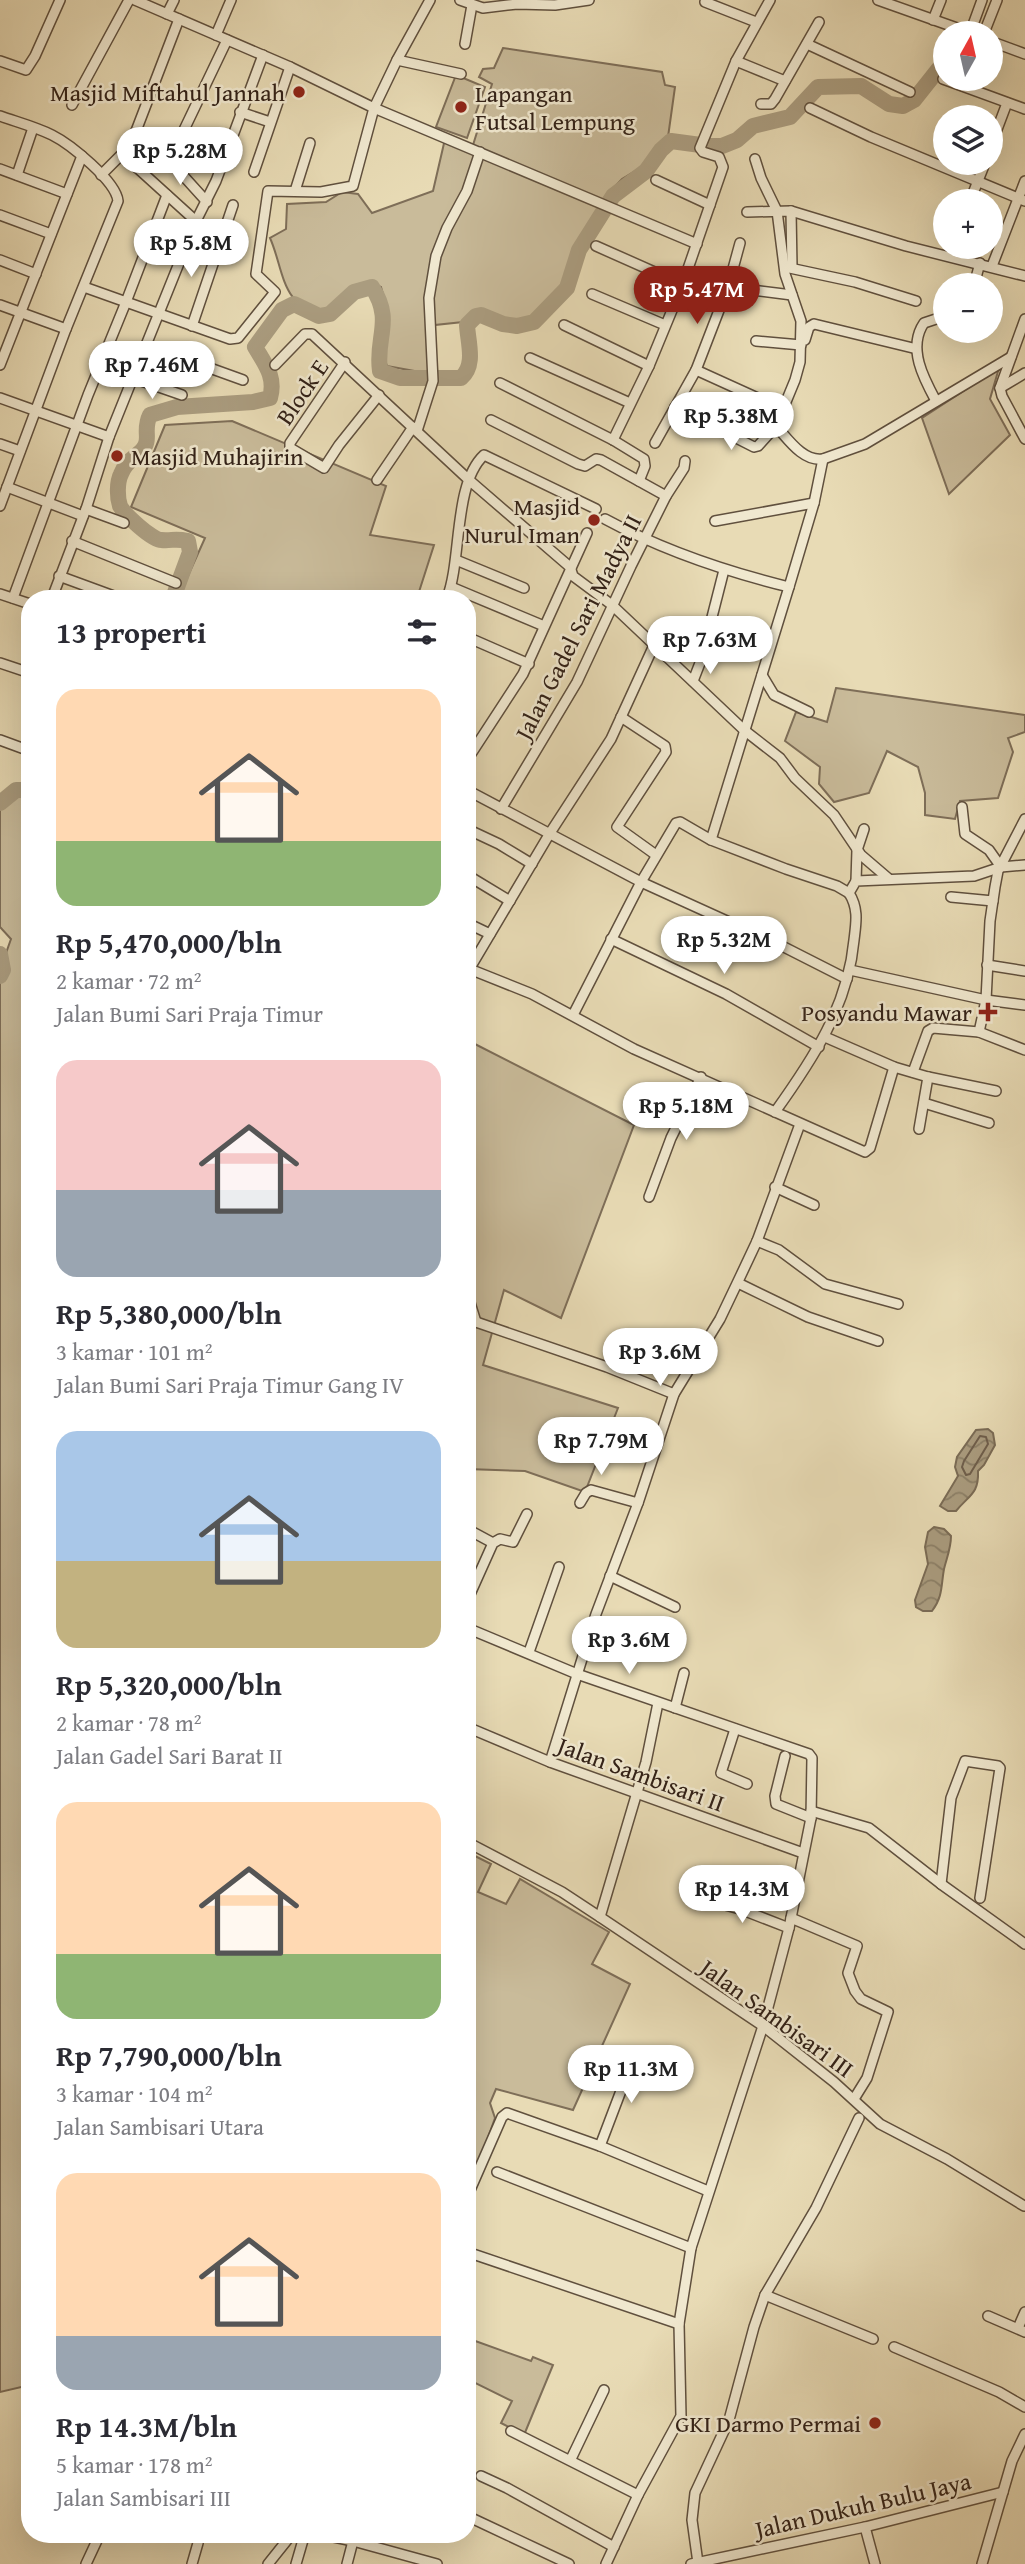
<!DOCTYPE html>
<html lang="id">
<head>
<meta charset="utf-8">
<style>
	:root { --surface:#fff; --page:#f2f2f3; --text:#2b2b33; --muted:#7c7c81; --accent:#8f2418 }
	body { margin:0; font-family:"Gentium Book Plus",serif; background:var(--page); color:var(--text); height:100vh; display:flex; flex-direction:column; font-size:26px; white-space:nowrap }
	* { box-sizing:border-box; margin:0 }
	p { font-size:23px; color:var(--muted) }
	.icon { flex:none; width:38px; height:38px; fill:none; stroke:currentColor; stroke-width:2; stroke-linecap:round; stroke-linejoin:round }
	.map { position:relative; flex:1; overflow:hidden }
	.panel { position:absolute; left:21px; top:590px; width:455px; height:1953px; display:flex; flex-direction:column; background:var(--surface); border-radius:28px; box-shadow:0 7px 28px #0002 }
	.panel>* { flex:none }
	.needle { width:46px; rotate:8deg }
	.tools { position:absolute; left:933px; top:21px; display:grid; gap:14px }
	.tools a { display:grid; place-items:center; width:70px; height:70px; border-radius:50%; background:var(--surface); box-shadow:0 7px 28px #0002; font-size:35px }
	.price { position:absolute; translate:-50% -60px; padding:0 16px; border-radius:24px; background:#fff; color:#222; font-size:23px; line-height:46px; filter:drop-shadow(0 2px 4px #0008) }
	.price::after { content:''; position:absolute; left:50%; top:42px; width:21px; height:16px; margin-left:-10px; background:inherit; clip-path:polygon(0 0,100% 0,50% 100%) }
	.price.selected { background:var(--accent); color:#fff }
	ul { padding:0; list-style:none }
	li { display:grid; align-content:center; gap:14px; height:371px; padding:0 35px }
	li span { display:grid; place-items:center; height:217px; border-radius:21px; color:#555 }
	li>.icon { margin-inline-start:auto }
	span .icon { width:126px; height:126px; fill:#fffc; stroke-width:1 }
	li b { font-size:30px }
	h2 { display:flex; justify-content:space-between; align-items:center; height:84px; padding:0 35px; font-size:30px }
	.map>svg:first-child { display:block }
	.grass { fill:#c9bb9a; stroke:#7e6e58; stroke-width:2 }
	.water { fill:url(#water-waves); stroke:#7a6b55; stroke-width:2 }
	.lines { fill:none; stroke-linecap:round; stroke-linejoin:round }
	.shore { stroke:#6e5e4b; stroke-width:2 }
	.river { stroke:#aa9c7f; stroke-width:16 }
	.minor-casing { stroke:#60503e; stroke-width:12 }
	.minor { stroke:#f0e8cf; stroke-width:9 }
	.poi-dot { fill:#8f2418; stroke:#f0e8cf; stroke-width:2.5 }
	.labels { text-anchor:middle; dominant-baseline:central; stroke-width:5; stroke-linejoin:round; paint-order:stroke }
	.poi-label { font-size:24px; fill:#322117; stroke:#f0e8cf; text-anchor:end }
	.street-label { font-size:24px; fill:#322117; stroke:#f0e8cf }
</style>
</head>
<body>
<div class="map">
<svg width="1025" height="2564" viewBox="0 0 1025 2564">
	<defs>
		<pattern id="water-waves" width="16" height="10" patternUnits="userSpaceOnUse" patternTransform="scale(1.75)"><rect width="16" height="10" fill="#aa9c7f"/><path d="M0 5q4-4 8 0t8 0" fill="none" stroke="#8b7f67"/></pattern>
	</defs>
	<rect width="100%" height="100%" fill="#e8dbb5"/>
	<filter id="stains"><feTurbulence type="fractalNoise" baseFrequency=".00286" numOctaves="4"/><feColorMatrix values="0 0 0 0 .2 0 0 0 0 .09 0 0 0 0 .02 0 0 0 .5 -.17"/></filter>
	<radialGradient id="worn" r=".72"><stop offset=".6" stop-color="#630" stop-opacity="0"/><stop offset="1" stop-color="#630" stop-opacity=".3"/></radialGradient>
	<g class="grass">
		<path d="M 503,48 L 662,72 L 665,85 L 675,87 L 668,137 L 645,165 L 622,179 L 604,198 L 577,246 L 563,284 L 558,293 L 532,319 L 509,321 L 487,312 L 476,311 L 463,322 L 426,326 L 431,374 L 387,366 C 380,352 389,342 388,327 C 388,313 385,300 381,287 C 359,277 340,296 326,312 C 281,311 284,269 270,238 L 286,229 L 287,204 L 326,202 L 342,192 L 358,194 L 372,213 L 433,191 L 445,139 L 473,145 L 492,84 L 479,77 L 483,69 L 494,68 Z"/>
		<path d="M 456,75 L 485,87 L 467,138 L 436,127 Z"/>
		<path d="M 999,368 L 990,399 L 1010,435 L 949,494 L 922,418 Z"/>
		<path d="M 232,421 L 386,486 L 370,535 L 434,545 L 417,598 L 178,598 L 205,538 L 131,507 L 165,425 Z"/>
		<path d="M 836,688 L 1025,715 L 1025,732 L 1008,738 L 1013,752 L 998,798 L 960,801 L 955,819 L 925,815 L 925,793 L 918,767 L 887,751 L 869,793 L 834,802 L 819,784 L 820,767 L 785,741 L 796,712 L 827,722 Z"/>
		<path d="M 21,794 L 30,796 L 30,2385 L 0,2392 L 0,970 L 11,939 L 0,927 L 0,806 Z"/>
		<path d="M 467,1040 L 634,1125 L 561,1318 L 504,1290 L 483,1365 L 618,1408 L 585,1492 L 525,1471 L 467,1469 Z"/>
		<path d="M 467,1852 L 491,1864 L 478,1892 L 506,1904 L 520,1879 L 609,1932 L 592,1964 L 630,1984 L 573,2110 L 496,2089 L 490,2103 L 495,2118 L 467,2196 Z"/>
		<path d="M 467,2338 L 531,2361 L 533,2357 L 553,2365 L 524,2435 L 501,2423 L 512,2401 L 467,2379 Z"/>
	</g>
	<g class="water">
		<path d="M 988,1429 L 993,1433 L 995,1445 L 984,1465 L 978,1471 C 979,1494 969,1495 956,1511 L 948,1511 L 940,1506 L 958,1476 L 955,1467 L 957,1457 L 976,1430 Z"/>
		<path d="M 934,1527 L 944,1529 L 951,1536 C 951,1548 947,1557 944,1569 C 941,1585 943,1597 932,1611 L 923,1611 L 916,1607 L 915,1600 L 928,1564 L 925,1547 L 928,1532 Z"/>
	</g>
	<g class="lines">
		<path class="shore" d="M 980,1436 L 986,1437 L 988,1444 L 970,1474 L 966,1475 L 962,1467 L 964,1461 Z"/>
		<g class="river">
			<path d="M 173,598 L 190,552 L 188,541 C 174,538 173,541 161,540 C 152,540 124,514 120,506 C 117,497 117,482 121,474 C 127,458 140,456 145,446 C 150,438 143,429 150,415 L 177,407 L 253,402 L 270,398 C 276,377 265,364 255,347 L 282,310 L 294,304 L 319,316 L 330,314 L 354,292 L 372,287 C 394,321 375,337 380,371 L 400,378 L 461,378 C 476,365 468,343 467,325 L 476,316 L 481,315 L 503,324 L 517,326 L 534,322 L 567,288 L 579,250 L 613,196 L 646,171 L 661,150 L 671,141 L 708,146 L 722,146 L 737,140 L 753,126 L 790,117 L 818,87 L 861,86 L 889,104 L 903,106 L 914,100 L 945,61"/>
			<path d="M 0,803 L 16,790 L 30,790"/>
			<path d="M 0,954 L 3,970 L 0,976"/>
		</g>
		<defs>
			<g id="minor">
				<path d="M 135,0 L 290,67 L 374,108 L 697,244"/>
				<path d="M 460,0 L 483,8 L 517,4 L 555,5 L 589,0"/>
				<path d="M 878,0 L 971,33"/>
				<path d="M 705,2 L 756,22"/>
				<path d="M 167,14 L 174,0"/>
				<path d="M 933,20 L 941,0"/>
				<path d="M 970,33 L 982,0"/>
				<path d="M 984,33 L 997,0"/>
				<path d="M 216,35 L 231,0"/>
				<path d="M 990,41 L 1025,54"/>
				<path d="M 465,44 L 472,5"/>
				<path d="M 807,44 L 910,92"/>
				<path d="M 397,60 L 461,74"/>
				<path d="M 0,61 L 26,70 L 35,56 L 60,0"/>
				<path d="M 736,61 L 785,81"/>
				<path d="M 943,79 L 1025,109"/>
				<path d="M 761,104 L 771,104 L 775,99 L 819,22"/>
				<path d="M 72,105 L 129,0"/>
				<path d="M 810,108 L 871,137 L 1025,201"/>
				<path d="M 240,112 L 270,122"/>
				<path d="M 0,116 C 17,122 36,127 52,135 C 70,144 116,181 118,201 L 66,329 L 0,506"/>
				<path d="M 136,131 L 169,160 L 207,202"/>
				<path d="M 183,132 L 227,40"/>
				<path d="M 990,148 L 1007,103"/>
				<path d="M 122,154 L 219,242"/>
				<path d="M 755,159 L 761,178 L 777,211 L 785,274 L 801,321 L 800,362 L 795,380 L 776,426 C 788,439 803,462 823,459 L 865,444 L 1011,357"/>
				<path d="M 0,169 L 67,194"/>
				<path d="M 254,172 L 290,67"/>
				<path d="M 17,175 L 33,128"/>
				<path d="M 101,175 L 122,154 L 136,131 L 179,19"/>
				<path d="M 656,180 L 710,205"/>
				<path d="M 295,191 L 310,143"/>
				<path d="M 970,201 L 985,163"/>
				<path d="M 791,211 L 792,267"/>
				<path d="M 747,212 L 791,211 L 906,246 L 1025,276"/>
				<path d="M 0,215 L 51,234"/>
				<path d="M 596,246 L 722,302"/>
				<path d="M 0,260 L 36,274"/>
				<path d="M 992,266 L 1025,181"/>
				<path d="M 785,267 L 855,282 L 916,301"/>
				<path d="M 974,285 L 980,263"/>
				<path d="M 84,287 L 230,339 L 238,338 L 275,292 L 256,274 L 268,191 L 321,192 L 353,186 L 374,108 L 397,60 L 430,0"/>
				<path d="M 728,287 L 792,295"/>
				<path d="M 592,294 L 665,325"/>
				<path d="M 0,305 L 66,329"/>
				<path d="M 1025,319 L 1000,388 L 1002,396 L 1025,439"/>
				<path d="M 564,325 L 649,366"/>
				<path d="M 192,326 L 233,205"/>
				<path d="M 805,340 L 809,327 L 814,324 L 913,348"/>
				<path d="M 756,341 L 801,345"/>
				<path d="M 146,345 L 243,380"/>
				<path d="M 530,358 L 630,403"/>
				<path d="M 345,362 L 290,443 L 290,448 L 324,468 L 339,445 L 379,395"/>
				<path d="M 0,365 L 82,156"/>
				<path d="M 275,365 L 305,334 L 312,334 L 469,480 L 570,567 L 573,576 L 612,605 L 744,730 L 780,758 L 795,778 L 834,815 L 861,855 L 889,879"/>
				<path d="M 696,370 L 784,410"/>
				<path d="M 133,378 L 182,395"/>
				<path d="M 500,383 L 613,440 L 644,459 L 645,466 L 639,481"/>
				<path d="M 1000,388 L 1025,373"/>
				<path d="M 0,398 L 109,437"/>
				<path d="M 936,401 C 924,379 907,348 924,323 L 945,316"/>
				<path d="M 675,407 L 754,447 L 758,446 L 776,426"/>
				<path d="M 491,420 L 578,464 L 585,466 L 596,459 L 601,460 L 666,496"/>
				<path d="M 417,431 L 433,381 L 429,298 L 436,256 L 447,228 L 467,191 L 480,152"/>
				<path d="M 613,440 L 649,366 L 682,286 L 723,167 L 719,157 L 703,152 L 700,148 L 736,61 L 770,0"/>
				<path d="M 655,443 L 696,370 L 728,287 L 740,243"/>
				<path d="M 0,444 L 20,451"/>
				<path d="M 377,480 L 413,427"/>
				<path d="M 7,487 L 83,516"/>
				<path d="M 86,509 L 124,523"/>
				<path d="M 605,519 C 664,551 724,571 789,587"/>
				<path d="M 715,521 L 814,503"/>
				<path d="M 72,541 L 176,583"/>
				<path d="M 456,560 L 524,588"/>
				<path d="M 59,576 L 119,598"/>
				<path d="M 451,587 L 544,626"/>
				<path d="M 0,594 L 30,604"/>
				<path d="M 13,598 L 88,395 L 126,302 L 167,195"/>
				<path d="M 52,598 L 86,509 L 109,437 L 196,221 L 216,181 L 263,55"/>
				<path d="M 447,598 C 462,560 453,484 484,455 L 596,509"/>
				<path d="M 711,621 L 724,570"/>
				<path d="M 467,637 L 529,664"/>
				<path d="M 0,663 L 30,673"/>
				<path d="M 762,675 L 774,695 L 809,712"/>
				<path d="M 693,681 L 700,663"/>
				<path d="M 621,717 L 665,746 L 666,752 L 617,827 L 656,855"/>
				<path d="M 0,740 L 30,751"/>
				<path d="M 467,760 L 523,674 L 587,533"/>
				<path d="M 467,790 L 641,882 L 782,946 L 847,979"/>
				<path d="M 962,807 L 965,834 L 989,850 L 1001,867"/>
				<path d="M 501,809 L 577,682 L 631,566 L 666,496 L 684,468 L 685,461"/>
				<path d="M 467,829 L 499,844 L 532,864"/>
				<path d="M 711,840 L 789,587 L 814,503 L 823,459"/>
				<path d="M 467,875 L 510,901"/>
				<path d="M 856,881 L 857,850 L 864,829"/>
				<path d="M 849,893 L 856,881 L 974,876 L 1001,867 L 1025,865"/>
				<path d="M 951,897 L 993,901"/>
				<path d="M 467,923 L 490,934"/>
				<path d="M 611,939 L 726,994 L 819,1047"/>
				<path d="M 987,965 L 1025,971"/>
				<path d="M 467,968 L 532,994 L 634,1049 L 865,1152 L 870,1148 L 894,1067"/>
				<path d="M 470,968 L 550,833 L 611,739 L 655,643"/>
				<path d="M 850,970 L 986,1000 L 1025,1005"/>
				<path d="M 573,1015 L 641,882 L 676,823 L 680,822 L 711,840 L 786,869 L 837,886 L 849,893"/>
				<path d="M 979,1032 L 986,1000 L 990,921 L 995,887 L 998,871 L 1025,819"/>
				<path d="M 825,1037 L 894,1067 L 928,1077 L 996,1091"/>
				<path d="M 913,1072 L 928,1031 L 933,1028 L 979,1032 L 1025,1050"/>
				<path d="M 924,1103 L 989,1123"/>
				<path d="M 775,1112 C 813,1059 848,1006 854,940 C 856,923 859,909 849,893"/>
				<path d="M 919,1129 L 928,1077"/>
				<path d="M 775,1187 L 814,1205"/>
				<path d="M 649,1197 L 671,1138 L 701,1077"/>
				<path d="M 757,1241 L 779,1250 L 825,1284 L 898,1304"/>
				<path d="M 738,1283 L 808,1317 L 878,1341"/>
				<path d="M 467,1293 L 476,1322"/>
				<path d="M 467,1322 L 476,1322 L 607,1367 L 674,1394"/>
				<path d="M 580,1503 L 586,1493 L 591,1490 L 638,1503"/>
				<path d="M 467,1529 L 493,1543"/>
				<path d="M 610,1576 L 675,1607"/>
				<path d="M 467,1601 L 493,1543 L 500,1539 L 513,1542 L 527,1514"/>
				<path d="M 467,1628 L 577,1674 L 809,1754 L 812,1758 L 811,1818 L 789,1928 L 763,2026 L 691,2248 L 679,2324 L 681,2416 L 638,2495 L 606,2564"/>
				<path d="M 529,1652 L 559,1567"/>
				<path d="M 675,1708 L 684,1673"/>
				<path d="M 467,1727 L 550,1762 L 803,1853"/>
				<path d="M 735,1729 L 721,1773 L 747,1784"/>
				<path d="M 785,1756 L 775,1796 L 776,1804 L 811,1818"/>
				<path d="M 550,1762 L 596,1614 L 638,1503 L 674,1394 L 720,1319 L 741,1275 L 757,1241 L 800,1124"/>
				<path d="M 811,1811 L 869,1828 L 941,1884 L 1025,1944"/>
				<path d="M 467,1842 L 562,1892 L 600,1917 L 763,2026 L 834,2082 L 880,2124 L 947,2159 L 1024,2206"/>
				<path d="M 941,1884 L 951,1798 L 965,1761 L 998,1766 L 1000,1768 L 980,1898"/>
				<path d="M 703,1899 L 740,1909 L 789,1928"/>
				<path d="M 600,1917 L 646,1762 L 658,1703"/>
				<path d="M 791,1918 L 857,1946 L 848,1973 L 855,1991 L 861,1999 L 888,2012 L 867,2078 L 854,2099"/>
				<path d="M 600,2146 L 635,2054"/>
				<path d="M 497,2172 L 691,2248"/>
				<path d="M 467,2197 L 502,2117 L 507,2113 L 600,2146 L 708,2191"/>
				<path d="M 467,2252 L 679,2324"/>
				<path d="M 765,2295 L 873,2339"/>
				<path d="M 988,2316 L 1025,2332"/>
				<path d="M 1018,2328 L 1025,2312"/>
				<path d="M 894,2347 L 999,2392 L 1025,2407"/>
				<path d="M 511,2431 L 638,2495"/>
				<path d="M 571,2459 L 604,2390"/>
				<path d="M 481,2476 L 507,2488 L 614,2547"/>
				<path d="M 467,2516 L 569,2564"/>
				<path d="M 865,2527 L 875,2564"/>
				<path d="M 120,2534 L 126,2535"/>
				<path d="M 319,2534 L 353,2541 L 437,2564"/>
				<path d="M 698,2563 L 692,2520 L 695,2493 L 729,2420 L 754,2327 L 765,2295 L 816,2208 L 859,2118"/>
				<path d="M 86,2564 L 100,2534"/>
				<path d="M 192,2564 L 198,2543"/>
				<path d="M 268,2564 L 292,2534"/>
				<path d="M 296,2564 L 303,2540 L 308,2534"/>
				<path d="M 347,2564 L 353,2541"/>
				<path d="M 691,2564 L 865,2527 L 1003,2492"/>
				<path d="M 982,2564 L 1012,2461 L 1025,2434"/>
			</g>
		</defs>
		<use href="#minor" class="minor-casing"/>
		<use href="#minor" class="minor"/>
	</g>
	<g class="poi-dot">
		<circle cx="299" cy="92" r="7"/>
		<circle cx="461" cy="107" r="7"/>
		<circle cx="117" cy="456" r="7"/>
		<circle cx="594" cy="520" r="7"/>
		<path d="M984.5 1001.5h7v7h7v7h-7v7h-7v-7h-7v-7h7z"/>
		<circle cx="875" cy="2423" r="7"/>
	</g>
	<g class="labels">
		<g class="poi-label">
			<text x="285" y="92">Masjid Miftahul Jannah</text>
			<text x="475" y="93" text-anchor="start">Lapangan<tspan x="475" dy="28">Futsal Lempung</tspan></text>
			<text x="131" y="456" text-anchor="start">Masjid Muhajirin</text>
			<text x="580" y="506">Masjid<tspan x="580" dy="28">Nurul Iman</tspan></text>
			<text x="972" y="1012">Posyandu Mawar</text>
			<text x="861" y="2423">GKI Darmo Permai</text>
		</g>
		<g class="street-label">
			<text transform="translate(302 392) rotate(-56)">Block E</text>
			<text transform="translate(578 627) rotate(-63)">Jalan Gadel Sari Madya II</text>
			<text transform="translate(641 1774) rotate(20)">Jalan Sambisari II</text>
			<text transform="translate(777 2018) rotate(36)">Jalan Sambisari III</text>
			<text transform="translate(863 2505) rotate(-13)">Jalan Dukuh Bulu Jaya</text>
		</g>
	</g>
	<rect width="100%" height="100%" filter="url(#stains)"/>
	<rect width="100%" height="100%" fill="url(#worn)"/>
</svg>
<div class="tools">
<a><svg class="needle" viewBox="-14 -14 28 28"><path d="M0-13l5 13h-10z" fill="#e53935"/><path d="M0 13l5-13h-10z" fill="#7c7c81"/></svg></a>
<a><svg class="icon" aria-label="layers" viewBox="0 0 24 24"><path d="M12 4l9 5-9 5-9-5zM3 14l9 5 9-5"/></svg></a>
<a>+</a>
<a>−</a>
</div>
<b class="price" style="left:180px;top:187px">Rp 5.28M</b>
<b class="price" style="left:191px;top:279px">Rp 5.8M</b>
<b class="price selected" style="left:697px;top:326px">Rp 5.47M</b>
<b class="price" style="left:152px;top:401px">Rp 7.46M</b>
<b class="price" style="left:731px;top:452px">Rp 5.38M</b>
<b class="price" style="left:710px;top:676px">Rp 7.63M</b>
<b class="price" style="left:724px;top:976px">Rp 5.32M</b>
<b class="price" style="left:686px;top:1142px">Rp 5.18M</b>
<b class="price" style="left:660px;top:1388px">Rp 3.6M</b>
<b class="price" style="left:601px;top:1477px">Rp 7.79M</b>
<b class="price" style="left:629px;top:1676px">Rp 3.6M</b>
<b class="price" style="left:742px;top:1925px">Rp 14.3M</b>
<b class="price" style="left:631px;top:2105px">Rp 11.3M</b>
<section class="panel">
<h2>13 properti<svg class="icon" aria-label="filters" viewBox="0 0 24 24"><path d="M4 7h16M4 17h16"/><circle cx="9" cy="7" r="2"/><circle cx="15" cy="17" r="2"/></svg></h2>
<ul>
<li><span style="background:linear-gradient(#ffd9b3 70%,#8fb573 0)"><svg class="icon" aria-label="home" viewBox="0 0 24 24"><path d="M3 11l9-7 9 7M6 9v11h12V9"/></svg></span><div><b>Rp 5,470,000/bln</b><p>2 kamar · 72 m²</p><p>Jalan Bumi Sari Praja Timur</p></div></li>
<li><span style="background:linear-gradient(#f6c9c9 60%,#9aa5b1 0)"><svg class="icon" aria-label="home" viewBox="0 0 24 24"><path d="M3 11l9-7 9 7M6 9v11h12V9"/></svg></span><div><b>Rp 5,380,000/bln</b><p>3 kamar · 101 m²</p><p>Jalan Bumi Sari Praja Timur Gang IV</p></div></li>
<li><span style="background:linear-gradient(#a9c7e8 60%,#c2b280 0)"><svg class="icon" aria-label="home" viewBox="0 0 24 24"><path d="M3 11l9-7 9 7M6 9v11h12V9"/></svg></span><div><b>Rp 5,320,000/bln</b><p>2 kamar · 78 m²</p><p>Jalan Gadel Sari Barat II</p></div></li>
<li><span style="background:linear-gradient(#ffd9b3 70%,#8fb573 0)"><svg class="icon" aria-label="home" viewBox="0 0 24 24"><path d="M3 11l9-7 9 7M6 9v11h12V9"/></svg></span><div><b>Rp 7,790,000/bln</b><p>3 kamar · 104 m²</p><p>Jalan Sambisari Utara</p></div></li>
<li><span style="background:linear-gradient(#ffd9b3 75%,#9aa5b1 0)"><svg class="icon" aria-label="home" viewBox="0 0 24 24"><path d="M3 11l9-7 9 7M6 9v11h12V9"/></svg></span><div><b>Rp 14.3M/bln</b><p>5 kamar · 178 m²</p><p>Jalan Sambisari III</p></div></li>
</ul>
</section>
</div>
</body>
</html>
